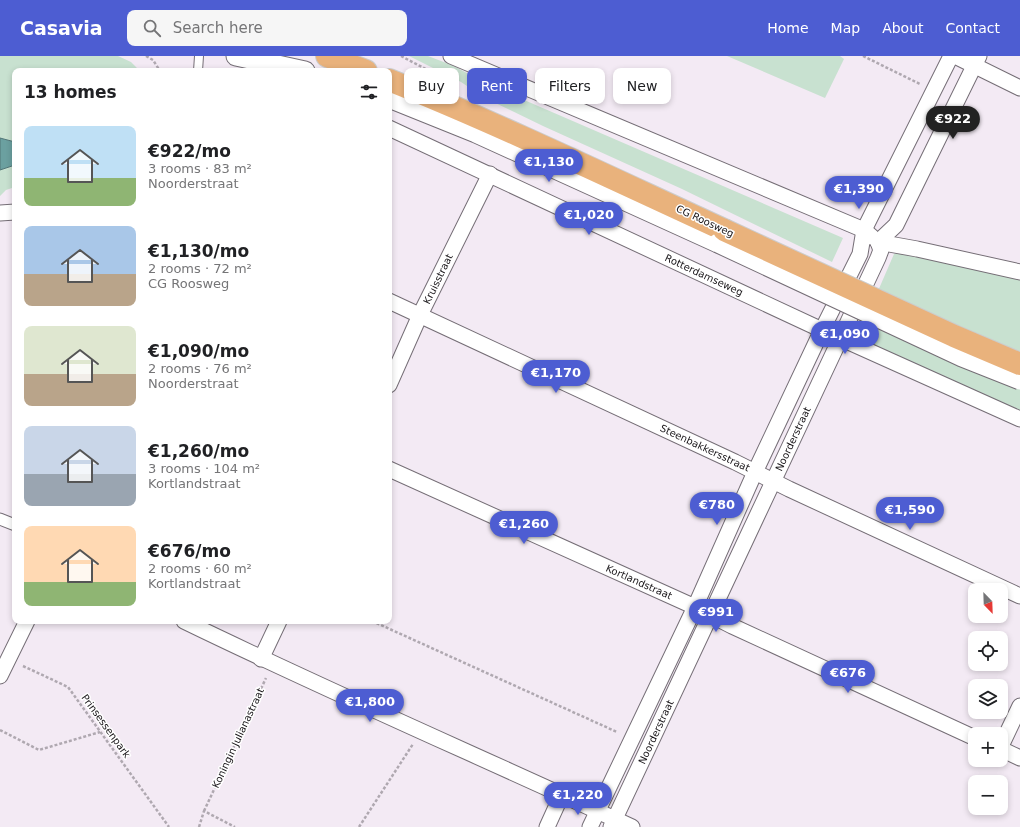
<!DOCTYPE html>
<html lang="en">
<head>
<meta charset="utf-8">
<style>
	:root { --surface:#fff; --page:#f6f6f6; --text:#202124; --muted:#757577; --accent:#4d5dd2 }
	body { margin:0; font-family:"DejaVu Sans",sans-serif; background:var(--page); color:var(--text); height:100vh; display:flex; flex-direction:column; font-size:15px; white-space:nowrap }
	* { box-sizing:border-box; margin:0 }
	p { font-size:13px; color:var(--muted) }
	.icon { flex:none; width:22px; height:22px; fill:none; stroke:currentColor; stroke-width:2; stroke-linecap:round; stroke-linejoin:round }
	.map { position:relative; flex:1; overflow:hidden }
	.drawer { position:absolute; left:12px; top:12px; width:380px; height:556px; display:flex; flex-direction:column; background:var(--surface); border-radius:8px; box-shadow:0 2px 6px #0003 }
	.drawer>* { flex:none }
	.guide { position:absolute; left:404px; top:12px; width:380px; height:36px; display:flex; gap:8px }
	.needle { width:26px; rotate:157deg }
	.controls { position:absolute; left:968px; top:527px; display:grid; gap:8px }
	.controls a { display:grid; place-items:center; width:40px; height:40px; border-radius:8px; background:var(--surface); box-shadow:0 2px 6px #0003; font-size:20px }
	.price { position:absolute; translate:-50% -34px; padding:0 9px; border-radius:14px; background:var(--accent); color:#fff; font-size:13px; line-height:26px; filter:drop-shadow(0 1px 2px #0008) }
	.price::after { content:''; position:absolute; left:50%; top:24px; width:12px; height:9px; margin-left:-6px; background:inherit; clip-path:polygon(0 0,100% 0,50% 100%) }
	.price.current { background:#222; color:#fff }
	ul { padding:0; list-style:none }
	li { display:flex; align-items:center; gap:12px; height:100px; padding:0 12px }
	li span { display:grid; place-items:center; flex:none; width:112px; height:80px; border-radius:8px; color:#555 }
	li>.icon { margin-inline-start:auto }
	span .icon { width:48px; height:48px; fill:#fffc; stroke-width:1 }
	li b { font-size:17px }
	h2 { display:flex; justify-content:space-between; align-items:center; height:48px; padding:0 12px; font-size:17px }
	.chip { padding:0 14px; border-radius:8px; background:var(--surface); box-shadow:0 2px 6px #0003; font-size:14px; line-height:36px }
	.chip.current { background:var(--accent); color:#fff }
	header { display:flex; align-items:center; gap:24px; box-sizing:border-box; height:56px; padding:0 20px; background:var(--accent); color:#fff }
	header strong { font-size:19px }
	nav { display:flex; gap:22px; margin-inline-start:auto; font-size:14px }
	.search { width:280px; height:36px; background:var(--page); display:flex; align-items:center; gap:10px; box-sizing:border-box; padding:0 14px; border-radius:8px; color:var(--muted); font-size:15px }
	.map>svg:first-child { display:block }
	.green { fill:#c8e1d0 }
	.water { fill:#6ba0a0; stroke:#527677 }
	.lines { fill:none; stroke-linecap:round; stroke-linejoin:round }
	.service-casing { stroke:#756e76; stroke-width:10 }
	.pedestrian-casing { stroke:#756e76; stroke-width:13 }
	.minor-casing { stroke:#756e76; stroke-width:17 }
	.tertiary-casing { stroke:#756e76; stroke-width:21 }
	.primary-casing { stroke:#ccc; stroke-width:24 }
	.path { stroke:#afa8b0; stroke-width:2.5; stroke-dasharray:3 2; stroke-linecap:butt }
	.service { stroke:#fff; stroke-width:8 }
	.pedestrian { stroke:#fff; stroke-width:11 }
	.minor { stroke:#fff; stroke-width:15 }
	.tertiary { stroke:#fff; stroke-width:19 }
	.primary { stroke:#e9b27c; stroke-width:22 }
	.tertiary-bridge-casing { stroke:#756e76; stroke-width:21; stroke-linecap:butt }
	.primary-bridge-casing { stroke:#ccc; stroke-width:24; stroke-linecap:butt }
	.tertiary-bridge { stroke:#fff; stroke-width:19 }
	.primary-bridge { stroke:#e9b27c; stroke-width:22 }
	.labels { text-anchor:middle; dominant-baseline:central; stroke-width:3; stroke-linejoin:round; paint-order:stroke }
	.street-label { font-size:10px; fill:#181518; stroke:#fff }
</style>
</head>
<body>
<header>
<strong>Casavia</strong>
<div class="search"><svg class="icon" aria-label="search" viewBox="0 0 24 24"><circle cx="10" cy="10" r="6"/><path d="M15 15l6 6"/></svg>Search here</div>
<nav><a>Home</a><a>Map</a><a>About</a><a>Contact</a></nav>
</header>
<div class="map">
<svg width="1020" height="771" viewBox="0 0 1020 771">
	<rect width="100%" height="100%" fill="#f3eaf4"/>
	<g class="green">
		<path d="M 0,0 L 118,0 L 131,6 L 140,15 L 15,15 L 15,86 L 0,82 Z"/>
		<path d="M 409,0 L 428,0 L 454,10 L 485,27 L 843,182 L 832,206 L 682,133 L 543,70 L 485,42 L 461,26 Z"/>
		<path d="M 727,0 L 840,0 L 844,3 L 825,42 Z"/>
		<path d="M 15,109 L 15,131 L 6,134 L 0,140 L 0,114 Z"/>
		<path d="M 908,193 L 1020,221 L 1020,360 L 854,285 L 861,269 L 868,258 L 894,198 Z"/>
	</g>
	<path class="water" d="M 0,82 L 15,86 L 15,109 L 0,114 Z"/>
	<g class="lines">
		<defs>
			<path id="service" d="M 198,15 L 199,0"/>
			<path id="pedestrian" d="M 0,463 L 15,469"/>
			<g id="minor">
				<path d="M 451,0 L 864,174 L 872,181"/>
				<path d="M 955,0 L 1020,32"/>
				<path d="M 389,72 L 822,274 L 1020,363"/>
				<path d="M 0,157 L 15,156"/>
				<path d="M 878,186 L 896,169 L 979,0"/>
				<path d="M 878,186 L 917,193 L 1020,216"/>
				<path d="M 389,245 L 735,406 L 789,433 L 1020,540"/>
				<path d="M 389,329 L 420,259 L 490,118"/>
				<path d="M 389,413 L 695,551 L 732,570 L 975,682"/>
				<path d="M 184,565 C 332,637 483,702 632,771"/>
				<path d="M 261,603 L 279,565"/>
				<path d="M 0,620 L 27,565"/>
				<path d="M 1001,690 L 1020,650"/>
				<path d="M 1001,693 L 1020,702"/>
				<path d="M 547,771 L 562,738"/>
				<path d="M 590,771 L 695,551 L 755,416 L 822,274 L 860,198 L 864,174 L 951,0"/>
				<path d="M 611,771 L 878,202 L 881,194 L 878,186"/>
			</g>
			<g id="tertiary">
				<path d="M 236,0 L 305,15"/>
				<path d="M 389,42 L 476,77 L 718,187"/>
			</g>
			<g id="primary">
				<path d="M 327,0 L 366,15"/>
				<path d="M 389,24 C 503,70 613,123 724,174"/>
			</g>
		</defs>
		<use href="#service" class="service-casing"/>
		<use href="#pedestrian" class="pedestrian-casing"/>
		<use href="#minor" class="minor-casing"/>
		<use href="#tertiary" class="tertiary-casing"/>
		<use href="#primary" class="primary-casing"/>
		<g class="path">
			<path d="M 146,0 L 153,4 L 160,15"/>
			<path d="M 401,0 L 456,29"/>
			<path d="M 863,0 L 920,28"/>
			<path d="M 372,565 L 617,676"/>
			<path d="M 23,610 L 68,631 L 169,771"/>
			<path d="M 0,674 L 39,694 L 100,676"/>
			<path d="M 204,755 L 266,622"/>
			<path d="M 199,771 L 204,755 L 235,771"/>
			<path d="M 359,771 L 413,688"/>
		</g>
		<use href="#service" class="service"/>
		<use href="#pedestrian" class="pedestrian"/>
		<use href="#minor" class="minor"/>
		<use href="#tertiary" class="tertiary"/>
		<use href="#primary" class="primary"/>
		<defs>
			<path id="tertiary-bridge" d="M 718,187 L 962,301 L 1020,324"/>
			<path id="primary-bridge" d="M 724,174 L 954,280 L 1020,308"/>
		</defs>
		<use href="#tertiary-bridge" class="tertiary-bridge-casing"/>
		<use href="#primary-bridge" class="primary-bridge-casing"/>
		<use href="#tertiary-bridge" class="tertiary-bridge"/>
		<use href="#primary-bridge" class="primary-bridge"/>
	</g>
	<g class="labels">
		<g class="street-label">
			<text transform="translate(705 165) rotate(25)">CG Roosweg</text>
			<text transform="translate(704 219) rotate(25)">Rotterdamseweg</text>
			<text transform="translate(438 223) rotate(-64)">Kruisstraat</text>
			<text transform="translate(793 383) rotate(-65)">Noorderstraat</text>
			<text transform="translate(705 392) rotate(25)">Steenbakkersstraat</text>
			<text transform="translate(639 526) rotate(24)">Kortlandstraat</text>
			<text transform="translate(106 670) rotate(54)">Prinsessenpark</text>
			<text transform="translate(656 676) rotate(-65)">Noorderstraat</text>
			<text transform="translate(238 682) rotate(-65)">Koningin Julianastraat</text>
		</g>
	</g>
</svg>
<div class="controls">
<a><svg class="needle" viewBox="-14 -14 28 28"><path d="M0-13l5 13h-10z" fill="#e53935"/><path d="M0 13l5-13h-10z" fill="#757577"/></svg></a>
<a><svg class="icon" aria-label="locate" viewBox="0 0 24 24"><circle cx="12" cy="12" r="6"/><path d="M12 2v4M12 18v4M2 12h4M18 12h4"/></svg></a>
<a><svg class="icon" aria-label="layers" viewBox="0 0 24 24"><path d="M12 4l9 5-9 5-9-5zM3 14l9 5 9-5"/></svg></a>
<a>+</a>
<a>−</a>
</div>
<b class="price current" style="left:953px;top:84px">€922</b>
<b class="price" style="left:549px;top:127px">€1,130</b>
<b class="price" style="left:859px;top:154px">€1,390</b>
<b class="price" style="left:589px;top:180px">€1,020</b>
<b class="price" style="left:845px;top:299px">€1,090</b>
<b class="price" style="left:556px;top:338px">€1,170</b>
<b class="price" style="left:717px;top:470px">€780</b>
<b class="price" style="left:910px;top:475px">€1,590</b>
<b class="price" style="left:524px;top:489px">€1,260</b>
<b class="price" style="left:716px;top:577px">€991</b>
<b class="price" style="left:848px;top:638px">€676</b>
<b class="price" style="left:370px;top:667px">€1,800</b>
<b class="price" style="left:578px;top:760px">€1,220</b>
<div class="guide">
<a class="chip">Buy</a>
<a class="chip current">Rent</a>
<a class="chip">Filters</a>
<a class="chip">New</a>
</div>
<section class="drawer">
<h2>13 homes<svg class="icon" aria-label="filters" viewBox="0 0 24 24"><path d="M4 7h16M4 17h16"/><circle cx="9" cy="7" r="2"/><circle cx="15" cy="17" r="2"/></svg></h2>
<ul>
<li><span style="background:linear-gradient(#bfe0f5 65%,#8fb573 0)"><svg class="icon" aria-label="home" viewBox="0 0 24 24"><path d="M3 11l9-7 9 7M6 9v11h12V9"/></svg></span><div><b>€922/mo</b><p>3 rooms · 83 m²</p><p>Noorderstraat</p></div></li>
<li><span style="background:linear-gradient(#a9c7e8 60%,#b9a48a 0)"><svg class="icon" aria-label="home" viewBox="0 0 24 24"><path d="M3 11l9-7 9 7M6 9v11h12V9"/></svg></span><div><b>€1,130/mo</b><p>2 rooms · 72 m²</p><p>CG Roosweg</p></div></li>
<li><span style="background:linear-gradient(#dfe7d0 60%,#b9a48a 0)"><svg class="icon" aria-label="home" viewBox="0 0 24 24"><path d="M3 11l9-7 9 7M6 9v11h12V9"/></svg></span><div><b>€1,090/mo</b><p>2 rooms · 76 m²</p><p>Noorderstraat</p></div></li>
<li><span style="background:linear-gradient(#c9d6e8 60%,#9aa5b1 0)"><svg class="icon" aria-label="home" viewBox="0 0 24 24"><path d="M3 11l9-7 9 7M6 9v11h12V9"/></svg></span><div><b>€1,260/mo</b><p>3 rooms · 104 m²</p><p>Kortlandstraat</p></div></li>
<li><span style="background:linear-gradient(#ffd9b3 70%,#8fb573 0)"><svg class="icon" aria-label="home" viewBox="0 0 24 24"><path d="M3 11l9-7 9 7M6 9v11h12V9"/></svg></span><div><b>€676/mo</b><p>2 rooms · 60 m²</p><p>Kortlandstraat</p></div></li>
</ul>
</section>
</div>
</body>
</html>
